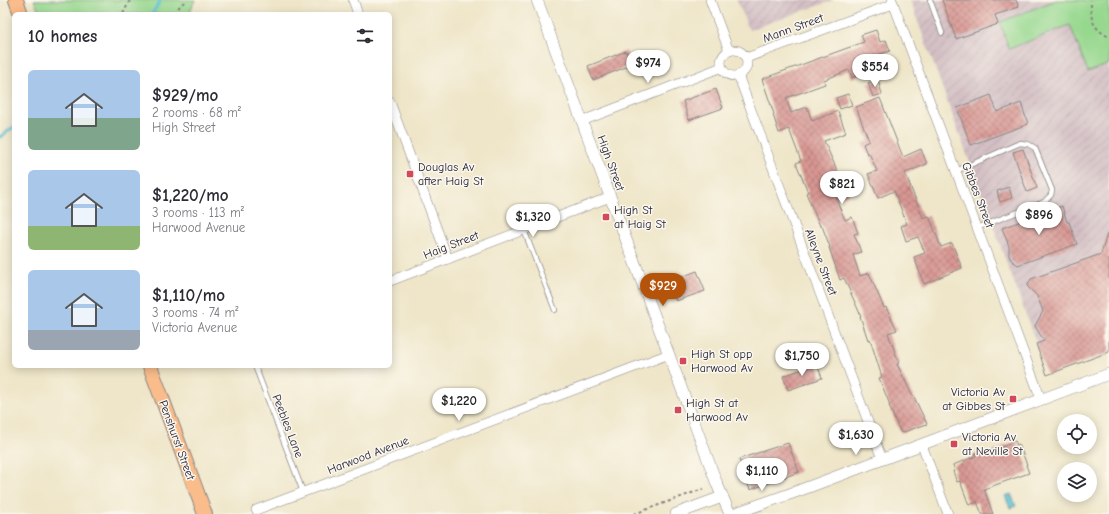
<!DOCTYPE html>
<html lang="en">
<head>
<meta charset="utf-8">
<style>
	:root { --surface:#fff; --page:#f7f7f7; --text:#2b2b33; --muted:#7c7c81; --accent:#b45309 }
	body { margin:0; font-family:"Comic Neue",sans-serif; background:var(--page); color:var(--text); height:100vh; display:flex; flex-direction:column; font-size:15px; white-space:nowrap }
	* { box-sizing:border-box; margin:0 }
	p { font-size:13px; color:var(--muted) }
	.icon { flex:none; width:22px; height:22px; fill:none; stroke:currentColor; stroke-width:2; stroke-linecap:round; stroke-linejoin:round }
	.map { position:relative; flex:1; overflow:hidden }
	.drawer { position:absolute; left:12px; top:12px; width:380px; height:356px; display:flex; flex-direction:column; background:var(--surface); border-radius:6px; box-shadow:0 2px 10px #0003 }
	.drawer>* { flex:none }
	.fabs { position:absolute; left:1057px; top:414px; display:grid; gap:8px }
	.fabs a { display:grid; place-items:center; width:40px; height:40px; border-radius:50%; background:var(--surface); box-shadow:0 2px 10px #0003; font-size:20px }
	.price { position:absolute; translate:-50% -34px; padding:0 9px; border-radius:14px; background:#fff; color:#222; font-size:13px; line-height:26px; filter:drop-shadow(0 1px 2px #0008) }
	.price::after { content:''; position:absolute; left:50%; top:24px; width:12px; height:9px; margin-left:-6px; background:inherit; clip-path:polygon(0 0,100% 0,50% 100%) }
	.price.active { background:var(--accent); color:#fff }
	ul { padding:0; list-style:none }
	li { display:flex; align-items:center; gap:12px; height:100px; padding:0 16px }
	li span { display:grid; place-items:center; flex:none; width:112px; height:80px; border-radius:6px; color:#555 }
	li>.icon { margin-inline-start:auto }
	span .icon { width:48px; height:48px; fill:#fffc; stroke-width:1 }
	li b { font-size:17px }
	h2 { display:flex; justify-content:space-between; align-items:center; height:48px; padding:0 16px; font-size:17px }
	.map>svg:first-child { display:block }
	.industrial { fill:url(#industrial-furrows) }
	.green { fill:#97d88f; stroke:#5c7d65 }
	.water { fill:#54bfd0; stroke:#3b7086 }
	.lines { fill:none; stroke-linecap:round; stroke-linejoin:round }
	.stream { stroke:#54bfd0; stroke-width:3 }
	.building { fill:url(#building-cross-hatch) }
	.service-casing { stroke:#888482; stroke-width:6 }
	.minor-casing { stroke:#888482; stroke-width:10 }
	.tertiary-casing { stroke:#888482; stroke-width:12 }
	.primary-casing { stroke:#888482; stroke-width:16 }
	.path { stroke:#888482; stroke-width:2; stroke-dasharray:3 3; stroke-linecap:butt }
	.service { stroke:#fff; stroke-width:4.5 }
	.minor { stroke:#fff; stroke-width:9 }
	.tertiary { stroke:#fff; stroke-width:11 }
	.primary { stroke:#f9bc8a; stroke-width:14 }
	.poi-dot { fill:#d1495b; stroke:#fbf7ec; stroke-width:1.5 }
	.labels { text-anchor:middle; dominant-baseline:central; stroke-width:3; stroke-linejoin:round; paint-order:stroke }
	.street-label { font-size:12px; fill:#22223b; stroke:#fbf7ec }
	.poi-label { font-size:12px; fill:#22223b; stroke:#fbf7ec; text-anchor:start }
</style>
</head>
<body>
<div class="map">
<svg width="1109" height="514" viewBox="0 0 1109 514">
	<defs>
		<pattern id="industrial-furrows" width="10" height="10" patternUnits="userSpaceOnUse"><rect width="10" height="10" fill="#d2bec3"/><path d="M-1 1l2-2M0 10L10 0M9 11l2-2" fill="none" stroke="#b4a3a8"/></pattern>
		<pattern id="building-cross-hatch" width="8" height="8" patternUnits="userSpaceOnUse"><rect width="8" height="8" fill="#d99793"/><path d="M0 0l8 8M0 8l8-8" fill="none" stroke="#b07b79"/></pattern>
	</defs>
	<rect width="100%" height="100%" fill="#fbf7ec"/>
	<filter id="ink" filterUnits="userSpaceOnUse"><feTurbulence type="fractalNoise" baseFrequency=".025" numOctaves="2"/><feDisplacementMap in="SourceGraphic" scale="8" xChannelSelector="R" yChannelSelector="G"/><feConvolveMatrix kernelMatrix="1 2 1 2 8 2 1 2 1" color-interpolation-filters="sRGB"/></filter>
	<filter id="wash" filterUnits="userSpaceOnUse"><feTurbulence type="fractalNoise" baseFrequency=".012" numOctaves="4" result="noise"/><feDisplacementMap in="SourceGraphic" scale="16" xChannelSelector="R" yChannelSelector="G"/><feGaussianBlur stdDeviation="0.9" result="paint"/><feColorMatrix in="noise" values="0 0 0 0 0 0 0 0 0 0 0 0 0 0 0 0 0 1.4 0 .05"/><feComposite in="paint" operator="in"/></filter>
	<g filter="url(#wash)">
		<rect width="100%" height="100%" fill="#efe6c9"/>
		<g class="industrial">
			<path d="M 737,0 L 834,0 L 749,30 Z"/>
			<path d="M 910,0 L 1061,0 L 1088,72 L 1109,64 L 1109,353 L 1048,375 Z"/>
		</g>
		<g class="green">
			<path d="M 34,0 L 195,0 L 189,14 L 40,14 Z"/>
			<path d="M 1056,0 L 1109,0 L 1109,64 L 1088,72 L 1070,25 L 1009,49 L 1000,22 Z"/>
		</g>
		<path class="water" d="M 1011,494 L 1016,506 L 1010,508 L 1005,496 Z"/>
		<g class="lines">
			<g class="stream">
				<path d="M 152,14 L 161,0"/>
				<path d="M 0,137 L 14,127"/>
			</g>
		</g>
		<g id="blocks">
			<g class="building">
				<path d="M 942,0 L 1016,0 L 1019,7 L 995,15 L 998,24 L 956,39 Z"/>
				<path d="M 876,30 L 880,42 L 886,40 L 890,51 L 867,58 L 869,64 L 864,66 L 866,72 L 852,78 L 849,70 L 824,80 L 825,84 L 786,98 L 791,113 L 807,107 L 812,121 L 838,111 L 846,133 L 824,141 L 841,179 L 843,179 L 849,194 L 836,199 L 845,220 L 852,217 L 858,233 L 854,234 L 861,252 L 853,255 L 860,276 L 869,273 L 884,308 L 886,307 L 897,330 L 888,333 L 899,363 L 897,364 L 912,395 L 913,395 L 927,424 L 901,433 L 894,418 L 889,405 L 890,405 L 879,378 L 882,377 L 870,339 L 868,340 L 860,316 L 861,316 L 844,278 L 840,280 L 829,247 L 830,247 L 822,226 L 820,226 L 806,193 L 808,192 L 796,163 L 801,161 L 789,129 L 779,133 L 773,115 L 774,114 L 762,79 L 864,42 L 861,35 Z"/>
				<path d="M 626,51 L 631,65 L 593,80 L 588,66 Z"/>
				<path d="M 878,80 L 882,94 L 873,97 L 868,83 Z"/>
				<path d="M 716,89 L 723,108 L 689,120 L 683,101 Z"/>
				<path d="M 848,94 L 852,105 L 840,109 L 836,98 Z"/>
				<path d="M 991,95 L 997,112 L 1021,103 L 1028,124 L 971,145 L 957,108 Z"/>
				<path d="M 880,98 L 903,157 L 921,149 L 927,164 L 905,173 L 923,218 L 929,216 L 941,247 L 952,243 L 962,268 L 924,284 L 914,257 L 925,253 L 918,237 L 906,241 L 901,226 L 907,224 L 894,191 L 878,198 L 868,174 L 877,171 L 869,153 L 867,154 L 863,144 L 869,141 L 856,107 Z"/>
				<path d="M 1023,149 L 1037,188 L 1027,192 L 1013,152 Z"/>
				<path d="M 1009,187 L 1012,198 L 1000,202 L 997,191 Z"/>
				<path d="M 1062,206 L 1067,222 L 1069,222 L 1077,244 L 1018,265 L 1012,261 L 1009,256 L 1009,246 L 1002,228 Z"/>
				<path d="M 1107,234 L 1109,235 L 1109,352 L 1047,375 L 1036,344 L 1044,341 L 1035,326 L 1043,311 L 1037,296 L 1027,286 L 1031,279 L 1101,254 Z"/>
				<path d="M 697,271 L 705,291 L 676,301 L 668,282 Z"/>
				<path d="M 817,364 L 822,378 L 788,390 L 783,376 Z"/>
				<path d="M 1015,441 L 1017,445 L 1019,444 L 1027,465 L 1026,465 L 1029,473 L 984,489 L 993,514 L 982,514 L 977,502 L 969,505 L 960,481 L 957,482 L 956,480 L 953,471 L 955,471 L 953,465 L 976,456 L 975,453 L 983,451 L 985,455 L 1003,448 L 1002,447 Z"/>
				<path d="M 788,443 L 799,472 L 750,490 L 739,459 Z"/>
			</g>
		</g>
	</g>
	<g filter="url(#ink)">
		<use href="#blocks" fill-opacity="0" stroke="#888482" stroke-width="1"/>
		<g class="lines">
			<defs>
				<g id="service">
					<path d="M 930,0 L 942,33"/>
					<path d="M 956,171 L 1020,143 L 1028,144 L 1035,148 L 1052,190 L 1051,195 L 1044,202 L 977,228"/>
					<path d="M 524,230 L 555,310"/>
					<path d="M 255,366 L 303,492"/>
				</g>
				<g id="minor">
					<path d="M 353,0 L 358,14"/>
					<path d="M 710,0 L 729,51"/>
					<path d="M 892,0 L 1041,399"/>
					<circle cx="734" cy="63" r="13"/>
					<path d="M 746,58 L 893,4"/>
					<path d="M 738,75 L 882,459"/>
					<path d="M 390,102 L 448,259"/>
					<path d="M 582,121 L 722,67"/>
					<path d="M 390,281 L 610,197"/>
					<path d="M 922,445 L 948,514"/>
					<path d="M 256,510 L 669,354"/>
				</g>
				<g id="tertiary">
					<path d="M 537,0 L 717,484 L 730,514"/>
					<path d="M 676,514 L 722,497"/>
					<path d="M 733,514 L 798,491 L 1109,374"/>
				</g>
				<g id="primary">
					<path d="M 16,0 L 21,14"/>
					<path d="M 150,366 L 205,514"/>
				</g>
			</defs>
			<use href="#service" class="service-casing"/>
			<use href="#minor" class="minor-casing"/>
			<use href="#tertiary" class="tertiary-casing"/>
			<use href="#primary" class="primary-casing"/>
			<g class="path">
				<path d="M 1091,4 C 1090,21 1094,29 1109,37"/>
				<path d="M 37,12 L 39,14"/>
				<path d="M 123,14 L 130,0"/>
				<path d="M 176,14 L 179,7 L 186,0"/>
				<path d="M 634,514 L 703,489"/>
			</g>
			<use href="#service" class="service"/>
			<use href="#minor" class="minor"/>
			<use href="#tertiary" class="tertiary"/>
			<use href="#primary" class="primary"/>
		</g>
	</g>
	<g class="poi-dot">
		<rect x="406" y="170" width="8" height="8" rx="2"/>
		<rect x="602" y="213" width="8" height="8" rx="2"/>
		<rect x="679" y="357" width="8" height="8" rx="2"/>
		<rect x="1009" y="395" width="8" height="8" rx="2"/>
		<rect x="674" y="406" width="8" height="8" rx="2"/>
		<rect x="950" y="440" width="8" height="8" rx="2"/>
	</g>
	<g class="labels">
		<g class="street-label">
			<text transform="translate(793 28) rotate(-20)">Mann Street</text>
			<text transform="translate(611 163) rotate(70)">High Street</text>
			<text transform="translate(978 195) rotate(69)">Gibbes Street</text>
			<text transform="translate(451 245) rotate(-21)">Haig Street</text>
			<text transform="translate(821 262) rotate(69)">Alleyne Street</text>
			<text transform="translate(288 426) rotate(69)">Peebles Lane</text>
			<text transform="translate(177 440) rotate(70)">Penshurst Street</text>
			<text transform="translate(368 455) rotate(-21)">Harwood Avenue</text>
		</g>
		<g class="poi-label">
			<text x="418" y="167">Douglas Av<tspan x="418" dy="14">after Haig St</tspan></text>
			<text x="614" y="210">High St<tspan x="614" dy="14">at Haig St</tspan></text>
			<text x="691" y="354">High St opp<tspan x="691" dy="14">Harwood Av</tspan></text>
			<text x="1005" y="392" text-anchor="end">Victoria Av<tspan x="1005" dy="14">at Gibbes St</tspan></text>
			<text x="686" y="403">High St at<tspan x="686" dy="14">Harwood Av</tspan></text>
			<text x="962" y="437">Victoria Av<tspan x="962" dy="14">at Neville St</tspan></text>
		</g>
	</g>
</svg>
<div class="fabs">
<a><svg class="icon" aria-label="locate" viewBox="0 0 24 24"><circle cx="12" cy="12" r="6"/><path d="M12 2v4M12 18v4M2 12h4M18 12h4"/></svg></a>
<a><svg class="icon" aria-label="layers" viewBox="0 0 24 24"><path d="M12 4l9 5-9 5-9-5zM3 14l9 5 9-5"/></svg></a>
</div>
<b class="price" style="left:648px;top:84px">$974</b>
<b class="price" style="left:875px;top:88px">$554</b>
<b class="price" style="left:842px;top:205px">$821</b>
<b class="price" style="left:1039px;top:236px">$896</b>
<b class="price" style="left:533px;top:238px">$1,320</b>
<b class="price active" style="left:663px;top:307px">$929</b>
<b class="price" style="left:802px;top:377px">$1,750</b>
<b class="price" style="left:459px;top:422px">$1,220</b>
<b class="price" style="left:856px;top:456px">$1,630</b>
<b class="price" style="left:762px;top:492px">$1,110</b>
<section class="drawer">
<h2>10 homes<svg class="icon" aria-label="filters" viewBox="0 0 24 24"><path d="M4 7h16M4 17h16"/><circle cx="9" cy="7" r="2"/><circle cx="15" cy="17" r="2"/></svg></h2>
<ul>
<li><span style="background:linear-gradient(#a9c7e8 60%,#7fa58c 0)"><svg class="icon" aria-label="home" viewBox="0 0 24 24"><path d="M3 11l9-7 9 7M6 9v11h12V9"/></svg></span><div><b>$929/mo</b><p>2 rooms · 68 m²</p><p>High Street</p></div></li>
<li><span style="background:linear-gradient(#a9c7e8 70%,#8fb573 0)"><svg class="icon" aria-label="home" viewBox="0 0 24 24"><path d="M3 11l9-7 9 7M6 9v11h12V9"/></svg></span><div><b>$1,220/mo</b><p>3 rooms · 113 m²</p><p>Harwood Avenue</p></div></li>
<li><span style="background:linear-gradient(#a9c7e8 75%,#9aa5b1 0)"><svg class="icon" aria-label="home" viewBox="0 0 24 24"><path d="M3 11l9-7 9 7M6 9v11h12V9"/></svg></span><div><b>$1,110/mo</b><p>3 rooms · 74 m²</p><p>Victoria Avenue</p></div></li>
</ul>
</section>
</div>
</body>
</html>
